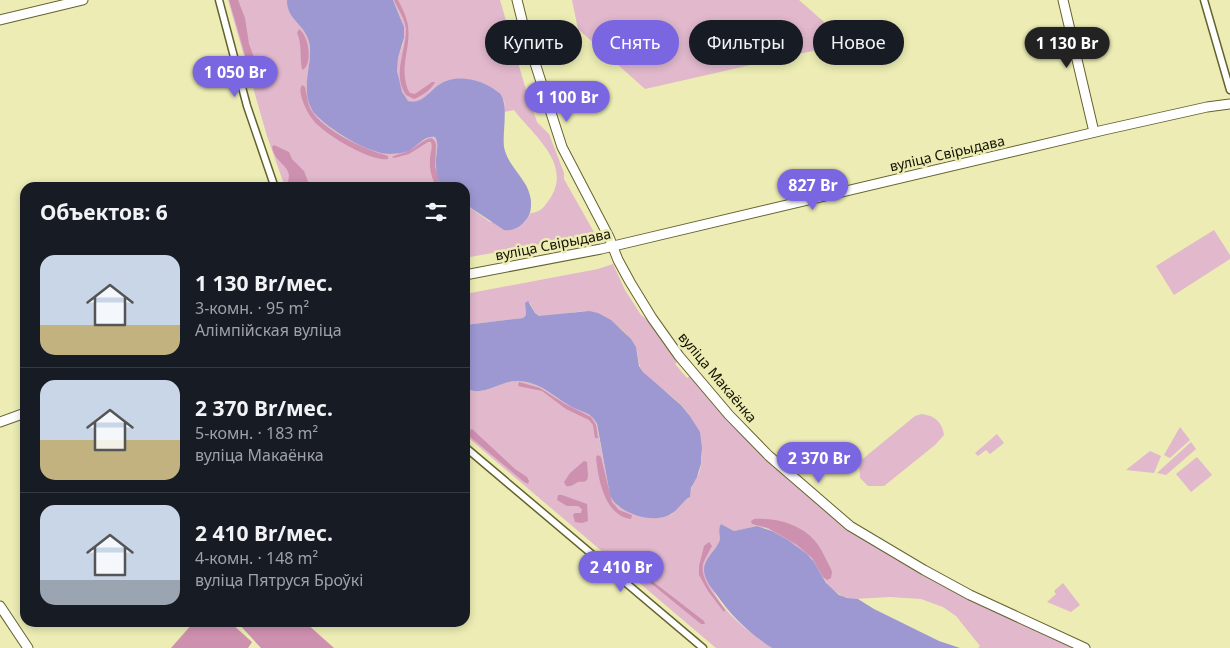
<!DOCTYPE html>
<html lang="ru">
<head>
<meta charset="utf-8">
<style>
	:root { --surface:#171b24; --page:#242831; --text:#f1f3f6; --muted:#9ea1a6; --line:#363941; --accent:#7b66e1 }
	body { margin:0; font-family:"Noto Sans",sans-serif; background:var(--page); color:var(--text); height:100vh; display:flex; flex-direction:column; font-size:19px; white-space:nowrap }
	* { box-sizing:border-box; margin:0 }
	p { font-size:16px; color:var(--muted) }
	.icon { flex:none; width:28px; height:28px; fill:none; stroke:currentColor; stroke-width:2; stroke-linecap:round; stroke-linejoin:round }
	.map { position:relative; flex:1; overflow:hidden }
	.side { position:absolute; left:20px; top:182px; width:450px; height:445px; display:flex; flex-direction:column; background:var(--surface); border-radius:15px; box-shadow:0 2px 8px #0003 }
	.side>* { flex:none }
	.guide { position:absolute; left:485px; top:20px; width:475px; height:45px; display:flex; gap:10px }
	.price { position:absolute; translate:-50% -42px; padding:0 11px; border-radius:18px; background:var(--accent); color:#fff; font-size:16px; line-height:32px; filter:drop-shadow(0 1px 2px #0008) }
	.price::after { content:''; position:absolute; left:50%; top:30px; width:15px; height:11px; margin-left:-8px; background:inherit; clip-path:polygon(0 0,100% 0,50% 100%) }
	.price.on { background:#222; color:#fff }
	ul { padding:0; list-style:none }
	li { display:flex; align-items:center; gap:15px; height:125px; padding:0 20px }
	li+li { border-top:1px solid var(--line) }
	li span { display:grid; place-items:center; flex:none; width:140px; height:100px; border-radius:15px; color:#555 }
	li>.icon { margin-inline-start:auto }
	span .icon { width:60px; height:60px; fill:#fffc; stroke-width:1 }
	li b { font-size:21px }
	h2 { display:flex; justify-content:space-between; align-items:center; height:60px; padding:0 20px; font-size:21px }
	.chip { padding:0 18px; border-radius:22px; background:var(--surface); box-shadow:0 2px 8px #0003; font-size:18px; line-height:45px }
	.chip.on { background:var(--accent); color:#fff }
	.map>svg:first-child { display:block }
	.green { fill:#e1b8cc }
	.forest { fill:#ce90af }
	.water { fill:#9d98d2 }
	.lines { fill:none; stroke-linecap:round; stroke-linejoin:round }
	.street-casing { stroke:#64632e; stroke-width:9 }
	.secondary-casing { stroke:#64632e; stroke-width:11 }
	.street { stroke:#fff; stroke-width:6 }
	.secondary { stroke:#fff; stroke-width:9 }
	.labels { text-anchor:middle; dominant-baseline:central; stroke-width:5; stroke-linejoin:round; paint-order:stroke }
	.street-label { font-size:14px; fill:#121200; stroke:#ececb4 }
</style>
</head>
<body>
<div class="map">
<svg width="1230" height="648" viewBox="0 0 1230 648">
	<rect width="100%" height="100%" fill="#ececb4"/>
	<g class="green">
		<path d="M 228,0 L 287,0 C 286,18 303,24 308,39 C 314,56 305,76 307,93 C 308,99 310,106 313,111 C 325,129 368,153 389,154 C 409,156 422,135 435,137 C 440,144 435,156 436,164 C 436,173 438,180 442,187 L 285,187 L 267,136 Z"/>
		<path d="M 393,0 L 500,0 L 524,83 L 537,122 L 549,134 L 564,173 L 564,179 L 595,234 L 465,258 L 465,204 L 490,222 L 525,221 L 531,213 C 541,212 544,207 549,200 C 574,165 533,135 514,110 L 504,112 C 504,109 505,104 504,101 C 497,84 467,76 451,80 C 446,82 441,83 437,86 C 429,92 416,110 405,99 C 397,90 396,70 398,58 C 400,51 404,44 404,36 C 404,23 398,12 393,0 Z"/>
		<path d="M 572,0 L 799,0 L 848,43 L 645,89 L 578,29 Z"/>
		<path d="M 1214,230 L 1230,255 L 1230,259 L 1174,295 L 1156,266 Z"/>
		<path d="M 613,264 L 625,290 L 641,315 L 652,323 L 678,361 L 675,364 L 687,378 L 691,375 L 706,396 L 739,432 L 779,472 L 810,498 L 857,533 L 1078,648 L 978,648 L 980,646 L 956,616 L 943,607 L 921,599 L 890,597 L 854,599 L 843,597 L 828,586 L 811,558 L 788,540 L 768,529 L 757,526 L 734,531 L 721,524 C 717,530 721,537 718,544 C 714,551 709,558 705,565 C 707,573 709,581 712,588 C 724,614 749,632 772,648 L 716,648 L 465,435 L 465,387 C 481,399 500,381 517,381 C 536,381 550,394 566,403 C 576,409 588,412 596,421 L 610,495 L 618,506 L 632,514 L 661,518 L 672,514 L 683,501 L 689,498 C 691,494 690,491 692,487 C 693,482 697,478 699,473 C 708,445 697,419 676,400 C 665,390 653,383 643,372 C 637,364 639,355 635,346 C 631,339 624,331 617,326 C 587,300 573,317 539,316 L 535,313 L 530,303 L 525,303 L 526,315 L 523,318 L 465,325 L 465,294 L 598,269 Z"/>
		<path d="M 922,414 C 935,416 942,422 944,435 L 935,445 L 884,486 L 868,486 L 860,478 L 859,462 L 915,416 Z"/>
		<path d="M 1180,427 L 1190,440 L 1170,458 L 1164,455 Z"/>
		<path d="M 997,434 L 1004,443 L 990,454 L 986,450 L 978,456 L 975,453 Z"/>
		<path d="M 1191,442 L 1196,449 L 1166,475 L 1157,473 Z"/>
		<path d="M 1150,451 L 1161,456 L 1154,473 L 1126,470 Z"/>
		<path d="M 1197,457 L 1212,475 L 1191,492 L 1176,474 Z"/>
		<path d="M 1063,583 L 1080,605 L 1071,612 L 1047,602 L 1056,594 L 1054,591 Z"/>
	</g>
	<g class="forest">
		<path d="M 229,0 L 238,0 L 245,18 L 249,44 L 255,60 L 252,65 L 247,62 Z"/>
		<path d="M 394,0 L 398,0 C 402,8 407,17 408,26 C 411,50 399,64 408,90 L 410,93 L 415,94 L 432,82 L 435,82 C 432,89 422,96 414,99 L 406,95 C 392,74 406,52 406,29 C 405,19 398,9 394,0 Z"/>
		<path d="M 299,29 C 309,36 313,63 303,70 C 299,65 303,45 297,33 Z"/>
		<path d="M 302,85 L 305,87 C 307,94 307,103 311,110 C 324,131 364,149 388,156 L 388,159 C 370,162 324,134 313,120 C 308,114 305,107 302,99 C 301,94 299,89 302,85 Z"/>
		<path d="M 431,138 L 434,140 L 436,144 L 435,166 L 441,187 L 436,187 C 432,178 429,169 430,159 C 430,153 433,148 431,142 L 428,142 L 409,154 L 394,158 L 392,157 C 397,154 403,154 408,151 C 416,148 422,140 431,138 Z"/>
		<path d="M 274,145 L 289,152 L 292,159 L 304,171 L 310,187 L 287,187 C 287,184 289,179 289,175 C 287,164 275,162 272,147 Z"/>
		<path d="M 519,382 L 540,388 L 565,404 L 591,417 L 596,425 L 598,438 L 595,438 L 593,425 L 589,420 L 566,409 L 542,391 L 518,386 Z"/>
		<path d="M 472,429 L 515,469 L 527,477 L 529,481 L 528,484 L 524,482 L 469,436 L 467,432 Z"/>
		<path d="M 598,455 L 601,457 L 612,502 L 619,510 L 632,515 L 631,519 C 605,516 598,479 596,457 Z"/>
		<path d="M 584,461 L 587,462 L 588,476 L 587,480 C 583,483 582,481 578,482 C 573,484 573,487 566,486 L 564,482 L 570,473 Z"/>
		<path d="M 558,495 L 562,495 L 587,504 L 588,521 L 582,523 L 575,522 L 573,515 L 575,513 L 581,513 L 582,509 L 578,506 L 567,506 L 557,500 Z"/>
		<path d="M 754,519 C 775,517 801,524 815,541 C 822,549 826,560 831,569 L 832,572 L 831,578 L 827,580 L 823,577 L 812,558 L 797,545 L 768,528 L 752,524 L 751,521 Z"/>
		<path d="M 709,542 L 712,546 C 709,552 705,558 703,564 C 700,581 717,597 725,610 L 724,612 L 708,591 L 699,575 L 699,566 L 704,546 Z"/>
		<path d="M 643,574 L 704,621 L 705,624 L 701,624 L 642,576 L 641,575 Z"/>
		<path d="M 193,623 L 231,623 L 252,642 L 248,648 L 171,648 Z"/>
		<path d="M 238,623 L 306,623 L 334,648 L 261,648 Z"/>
	</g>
	<g class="water">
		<path d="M 287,0 L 393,0 L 404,27 L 404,38 L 398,58 L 397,71 L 402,92 L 408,101 C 422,105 430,90 440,84 C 458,73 483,80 498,92 C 510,100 502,132 504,147 C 508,168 529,179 531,201 C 531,210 531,215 524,222 C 519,228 512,231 504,230 L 465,204 L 465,188 L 442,187 C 438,180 436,173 436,164 C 435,156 440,144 435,137 C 425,135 417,146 409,151 C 403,153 396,154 390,154 C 368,154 328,129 314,113 C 310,107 307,99 307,92 C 305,74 314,55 308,39 C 303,24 286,18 287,0 Z"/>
		<path d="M 528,301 L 535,313 L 539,316 L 589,311 L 598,313 L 611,320 L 631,339 L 636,347 L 639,366 L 643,372 L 681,405 L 690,416 L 700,432 L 702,448 L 701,464 L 697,477 L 691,488 L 690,497 C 681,502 678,511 669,515 C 652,524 617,513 610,495 L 597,424 C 592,413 582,412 572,407 C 554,397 539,381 517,381 C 500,381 481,399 465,387 L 465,325 L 523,318 L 526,315 L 525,303 Z"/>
		<path d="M 721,524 L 734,531 L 757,526 L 772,531 L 788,540 L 807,554 L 814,562 L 826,583 L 839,595 L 847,598 L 858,599 L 874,609 L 939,641 L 960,648 L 772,648 C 749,633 732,617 716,594 C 711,588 704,578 704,570 C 704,559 715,551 719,542 C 721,536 717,530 721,524 Z"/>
	</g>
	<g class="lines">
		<defs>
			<g id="street">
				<path d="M 219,0 L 247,106 L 275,188"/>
				<path d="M 1204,0 L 1230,90"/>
				<path d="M 465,447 L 703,648"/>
			</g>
			<g id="secondary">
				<path d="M 517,0 L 525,32 L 562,147 L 609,237 L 618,260 L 630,282 L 652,318 L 679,356 L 729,415 L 769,456 L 850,526 L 924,570 L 970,595 L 1085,648"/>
				<path d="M 1063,0 L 1094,132"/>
				<path d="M 0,20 L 83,0"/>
				<path d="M 465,275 L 601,249 L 1104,130 L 1207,107 L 1230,104"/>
				<path d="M 0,422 L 25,413"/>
				<path d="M 0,606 L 28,648"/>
			</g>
		</defs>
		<use href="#street" class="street-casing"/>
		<use href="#secondary" class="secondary-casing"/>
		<use href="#street" class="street"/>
		<use href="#secondary" class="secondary"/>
	</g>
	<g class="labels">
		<g class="street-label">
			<text transform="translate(947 153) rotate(-13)">вуліца Свірыдава</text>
			<text transform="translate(553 244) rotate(-11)">вуліца Свірыдава</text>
			<text transform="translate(718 377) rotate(50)">вуліца Макаёнка</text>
		</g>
	</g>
</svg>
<b class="price on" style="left:1067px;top:69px">1 130 Br</b>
<b class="price" style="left:235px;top:98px">1 050 Br</b>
<b class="price" style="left:567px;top:123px">1 100 Br</b>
<b class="price" style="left:813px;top:211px">827 Br</b>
<b class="price" style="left:819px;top:484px">2 370 Br</b>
<b class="price" style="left:621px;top:593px">2 410 Br</b>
<div class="guide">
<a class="chip">Купить</a>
<a class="chip on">Снять</a>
<a class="chip">Фильтры</a>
<a class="chip">Новое</a>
</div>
<section class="side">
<h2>Объектов: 6<svg class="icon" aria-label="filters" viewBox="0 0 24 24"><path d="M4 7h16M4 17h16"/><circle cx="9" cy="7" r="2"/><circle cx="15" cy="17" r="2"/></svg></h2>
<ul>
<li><span style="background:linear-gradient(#c9d6e8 70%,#c2b280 0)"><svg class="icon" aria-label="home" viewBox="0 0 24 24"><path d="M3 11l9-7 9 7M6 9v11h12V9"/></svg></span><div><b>1 130 Br/мес.</b><p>3-комн. · 95 m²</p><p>Алімпійская вуліца</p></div></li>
<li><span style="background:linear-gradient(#c9d6e8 60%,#c2b280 0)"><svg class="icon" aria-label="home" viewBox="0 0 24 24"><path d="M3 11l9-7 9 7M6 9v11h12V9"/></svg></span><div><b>2 370 Br/мес.</b><p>5-комн. · 183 m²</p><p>вуліца Макаёнка</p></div></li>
<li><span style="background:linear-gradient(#c9d6e8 75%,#9aa5b1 0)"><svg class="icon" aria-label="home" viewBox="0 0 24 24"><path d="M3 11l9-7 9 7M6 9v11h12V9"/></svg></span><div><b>2 410 Br/мес.</b><p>4-комн. · 148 m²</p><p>вуліца Пятруся Броўкі</p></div></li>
</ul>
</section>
</div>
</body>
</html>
